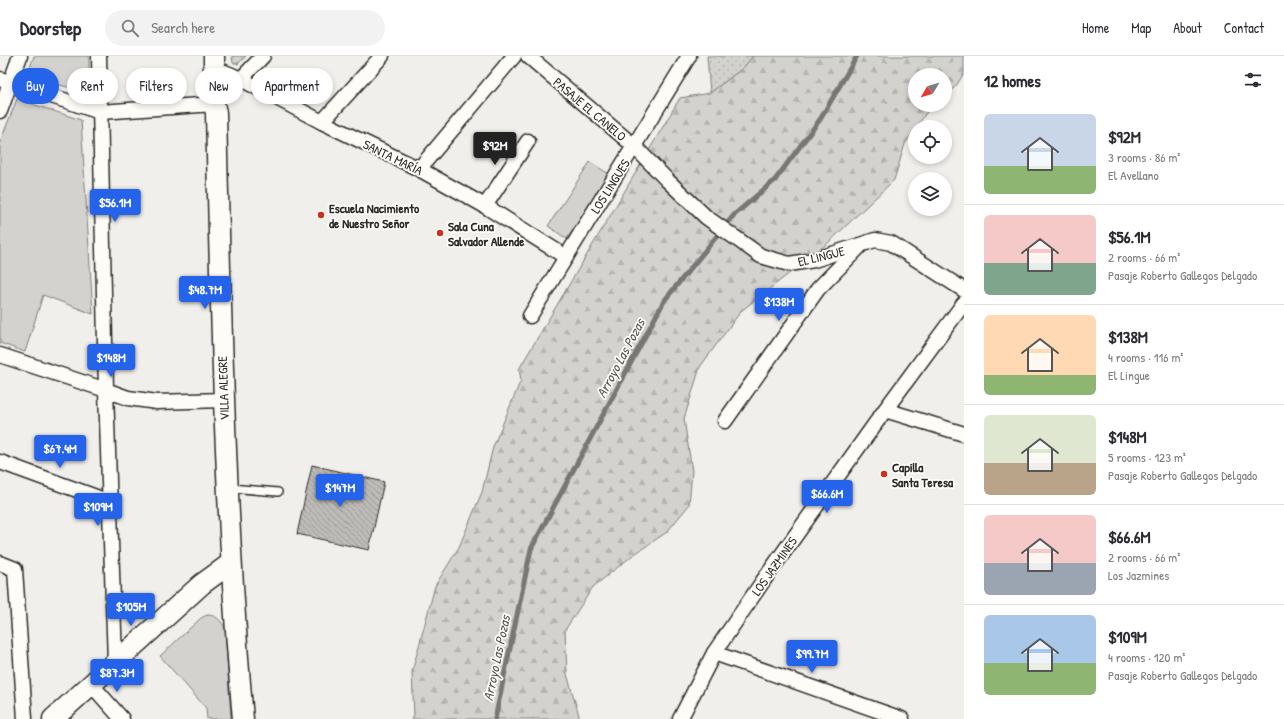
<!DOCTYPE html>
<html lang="en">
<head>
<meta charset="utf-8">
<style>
	:root { --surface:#fff; --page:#f2f2f3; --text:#2b2b33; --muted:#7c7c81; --line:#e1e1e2; --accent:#2563eb }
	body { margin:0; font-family:"Patrick Hand",sans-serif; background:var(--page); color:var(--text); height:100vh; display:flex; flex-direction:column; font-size:15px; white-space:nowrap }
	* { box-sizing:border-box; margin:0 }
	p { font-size:13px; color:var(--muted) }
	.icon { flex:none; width:22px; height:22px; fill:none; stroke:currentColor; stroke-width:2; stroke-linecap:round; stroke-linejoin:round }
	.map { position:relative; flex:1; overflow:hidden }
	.sheet { display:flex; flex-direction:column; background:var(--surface); width:320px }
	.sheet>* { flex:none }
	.banner { position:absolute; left:12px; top:12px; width:380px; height:36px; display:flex; gap:8px }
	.needle { width:26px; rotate:232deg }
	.tools { position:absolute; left:908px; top:12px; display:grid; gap:8px }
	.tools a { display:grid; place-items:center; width:44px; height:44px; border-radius:50%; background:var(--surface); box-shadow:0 2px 6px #0003; font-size:20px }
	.price { position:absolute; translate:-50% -34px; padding:0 9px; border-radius:4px; background:var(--accent); color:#fff; font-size:13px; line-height:26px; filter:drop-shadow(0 1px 2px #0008) }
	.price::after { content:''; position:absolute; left:50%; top:24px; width:12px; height:9px; margin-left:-6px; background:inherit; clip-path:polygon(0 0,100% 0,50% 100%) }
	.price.on { background:#222; color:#fff }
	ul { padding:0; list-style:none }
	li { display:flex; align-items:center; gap:12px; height:100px; padding:0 20px }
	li+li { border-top:1px solid var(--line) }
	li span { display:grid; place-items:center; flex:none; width:112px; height:80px; border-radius:6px; color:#555 }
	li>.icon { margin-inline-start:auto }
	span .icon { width:48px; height:48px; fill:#fffc; stroke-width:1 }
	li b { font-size:17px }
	h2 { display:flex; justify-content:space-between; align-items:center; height:48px; padding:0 20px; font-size:17px }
	.chip { padding:0 14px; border-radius:18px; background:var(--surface); box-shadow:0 2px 6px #0003; font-size:14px; line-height:36px }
	.chip.on { background:var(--accent); color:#fff }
	header { display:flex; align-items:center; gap:24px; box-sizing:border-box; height:56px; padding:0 20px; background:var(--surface); border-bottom:1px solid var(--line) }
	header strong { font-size:19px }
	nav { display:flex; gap:22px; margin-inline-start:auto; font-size:14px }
	.search { width:280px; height:36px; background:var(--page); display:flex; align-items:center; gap:10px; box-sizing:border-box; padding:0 14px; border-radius:22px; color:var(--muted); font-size:15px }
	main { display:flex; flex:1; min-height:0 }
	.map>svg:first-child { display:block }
	.grass { fill:url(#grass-dots); stroke:#7f7e7d }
	.forest { fill:url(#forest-firs); stroke:#7f7e7d }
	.green { fill:#d3d2cf; stroke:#7f7e7d }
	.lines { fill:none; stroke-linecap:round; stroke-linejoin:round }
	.stream { stroke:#777775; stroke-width:5 }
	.building { fill:url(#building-back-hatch); stroke:#2b2b2b }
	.lane-casing { stroke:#2b2b2b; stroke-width:10 }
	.street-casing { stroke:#2b2b2b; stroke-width:17 }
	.secondary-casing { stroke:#2b2b2b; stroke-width:23 }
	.lane { stroke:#fdfcf7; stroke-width:7 }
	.street { stroke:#fdfcf7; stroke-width:14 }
	.secondary { stroke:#fdfcf7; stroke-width:20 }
	.poi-dot { fill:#c8321e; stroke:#fdfcf7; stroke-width:1.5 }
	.labels { text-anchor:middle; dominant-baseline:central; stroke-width:3.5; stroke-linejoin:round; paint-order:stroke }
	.street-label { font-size:13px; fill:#2b2b2b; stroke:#fdfcf7 }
	.poi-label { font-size:13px; font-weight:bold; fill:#2b2b2b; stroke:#fdfcf7; text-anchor:start }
	.water-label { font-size:14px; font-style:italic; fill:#575756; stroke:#fdfcf7 }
</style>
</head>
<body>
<header>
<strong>Doorstep</strong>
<div class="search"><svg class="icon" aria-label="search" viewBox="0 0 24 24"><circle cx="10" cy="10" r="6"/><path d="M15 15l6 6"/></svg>Search here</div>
<nav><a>Home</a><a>Map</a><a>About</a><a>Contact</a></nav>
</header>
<main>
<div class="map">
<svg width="964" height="663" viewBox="0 0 964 663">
	<defs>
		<pattern id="grass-dots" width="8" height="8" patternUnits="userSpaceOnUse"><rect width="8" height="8" fill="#d3d2cf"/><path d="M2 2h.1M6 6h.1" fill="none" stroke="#b5b4b2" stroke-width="1.8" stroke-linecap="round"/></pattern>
		<pattern id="forest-firs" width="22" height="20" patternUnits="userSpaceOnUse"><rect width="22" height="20" fill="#d3d2cf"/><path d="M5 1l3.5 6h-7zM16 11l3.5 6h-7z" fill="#b5b4b2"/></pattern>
		<pattern id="building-back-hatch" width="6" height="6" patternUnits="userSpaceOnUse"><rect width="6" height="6" fill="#bdbcb8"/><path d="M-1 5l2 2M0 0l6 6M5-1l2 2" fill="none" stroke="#9a9996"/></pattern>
	</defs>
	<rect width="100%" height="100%" fill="#f0efeb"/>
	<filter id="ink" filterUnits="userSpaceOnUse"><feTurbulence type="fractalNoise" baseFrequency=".025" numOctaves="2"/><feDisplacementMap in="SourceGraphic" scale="8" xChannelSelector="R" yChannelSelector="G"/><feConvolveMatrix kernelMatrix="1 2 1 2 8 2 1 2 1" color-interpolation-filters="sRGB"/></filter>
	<g filter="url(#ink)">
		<g class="grass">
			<path d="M 232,0 L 246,0 L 238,8 L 233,7 Z"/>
			<path d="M 707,0 L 753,0 L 743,12 L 710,37 Z"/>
		</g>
		<path class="forest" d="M 753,0 L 964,0 L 964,17 L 956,30 L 945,40 L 945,19 L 915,19 L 915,49 L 934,49 L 926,57 L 905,88 L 894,124 L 827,188 L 741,255 L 700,311 L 684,363 L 692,415 L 689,449 L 667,476 L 633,499 L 593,531 L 565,574 L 567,618 L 580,663 L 412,663 L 414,660 L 412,616 L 435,530 L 459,491 L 482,436 L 493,391 L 521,324 L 519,313 L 680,42 L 710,37 L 743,12 Z"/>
		<g class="green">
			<path d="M 34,0 L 89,0 L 89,37 L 27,20 Z"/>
			<path d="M 17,43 L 81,64 L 93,258 L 43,239 L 25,296 L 0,287 L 0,86 Z"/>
			<path d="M 590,106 L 609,118 L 567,183 L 548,170 Z"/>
			<path d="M 207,559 C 217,559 220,564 225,572 L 231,663 L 207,663 L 206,652 L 160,600 L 201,562 Z"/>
		</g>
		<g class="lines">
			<path class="stream" d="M 495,663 L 531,493 L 664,245 L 734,159 L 775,124 L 821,62 L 857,0"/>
		</g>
		<path class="building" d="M 312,409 L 384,426 L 369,494 L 297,478 Z"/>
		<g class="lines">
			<defs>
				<path id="lane" d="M 229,432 L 278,436"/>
				<g id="street">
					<path d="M 99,0 L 106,334 L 115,606"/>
					<path d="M 528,0 L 634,90 L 668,125 L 706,161 L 761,200 L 789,208 L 814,204 L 875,184 L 891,187 L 964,234"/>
					<path d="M 215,12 L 241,23 L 322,66 L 419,113 L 485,150 L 566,201"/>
					<path d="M 0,23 L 100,56 L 214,48"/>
					<path d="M 241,23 L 263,0"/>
					<path d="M 0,55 L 20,0"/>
					<path d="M 322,66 L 382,0"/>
					<path d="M 419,113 L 514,0"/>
					<path d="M 485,150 L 528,85"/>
					<path d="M 530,260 L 689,0"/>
					<path d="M 0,299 L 106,334 L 128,342 L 157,346 L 223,344"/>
					<path d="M 885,354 L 964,378"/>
					<path d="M 725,365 L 818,233 L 859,191"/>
					<path d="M 0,406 L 110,446"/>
					<path d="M 0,507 L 15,513 L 25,663"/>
					<path d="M 714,597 L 902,663"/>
					<path d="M 91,628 L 122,663"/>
					<path d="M 680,663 L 714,597 L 763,525 L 885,354 L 964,247"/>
				</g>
				<g id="secondary">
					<path d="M 214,0 L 214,48 L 216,57 C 221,259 225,461 243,663"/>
					<path d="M 53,663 L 202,528 L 231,507"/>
				</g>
			</defs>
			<use href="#lane" class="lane-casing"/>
			<use href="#street" class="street-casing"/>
			<use href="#secondary" class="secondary-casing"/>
			<use href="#lane" class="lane"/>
			<use href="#street" class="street"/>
			<use href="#secondary" class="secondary"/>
		</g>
	</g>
	<g class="poi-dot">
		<circle cx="321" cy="159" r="4"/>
		<circle cx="440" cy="177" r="4"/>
		<circle cx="884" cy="418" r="4"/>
	</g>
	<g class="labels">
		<g class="street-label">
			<text transform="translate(590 53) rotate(40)">PASAJE EL CANELO</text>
			<text transform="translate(393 101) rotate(26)">SANTA MARÍA</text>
			<text transform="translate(610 130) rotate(-58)">LOS LINGUES</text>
			<text transform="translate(821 200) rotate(-14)">EL LINGUE</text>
			<text transform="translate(223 332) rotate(-92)">VILLA ALEGRE</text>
			<text transform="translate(774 510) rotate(-55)">LOS JAZMINES</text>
		</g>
		<g class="poi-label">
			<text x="329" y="152">Escuela Nacimiento<tspan x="329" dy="15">de Nuestro Señor</tspan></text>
			<text x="448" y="170">Sala Cuna<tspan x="448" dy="15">Salvador Allende</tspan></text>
			<text x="892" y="411">Capilla<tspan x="892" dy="15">Santa Teresa</tspan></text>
		</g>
		<g class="water-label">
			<text transform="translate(620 302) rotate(-62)">Arroyo Las Pozas</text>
			<text transform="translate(496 602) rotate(-78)">Arroyo Las Pozas</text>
		</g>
	</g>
</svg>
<div class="tools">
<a><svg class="needle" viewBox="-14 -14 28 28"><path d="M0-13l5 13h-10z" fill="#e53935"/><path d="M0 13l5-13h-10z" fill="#7c7c81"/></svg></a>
<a><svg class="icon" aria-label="locate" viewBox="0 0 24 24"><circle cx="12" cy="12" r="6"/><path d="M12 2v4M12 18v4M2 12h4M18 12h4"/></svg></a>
<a><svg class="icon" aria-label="layers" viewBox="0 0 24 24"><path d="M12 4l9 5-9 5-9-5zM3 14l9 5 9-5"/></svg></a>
</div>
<b class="price on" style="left:495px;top:110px">$92M</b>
<b class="price" style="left:115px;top:167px">$56.1M</b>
<b class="price" style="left:205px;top:254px">$48.7M</b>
<b class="price" style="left:779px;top:266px">$138M</b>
<b class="price" style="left:111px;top:322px">$148M</b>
<b class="price" style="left:60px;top:413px">$67.4M</b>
<b class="price" style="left:340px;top:452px">$147M</b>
<b class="price" style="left:827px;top:458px">$66.6M</b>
<b class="price" style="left:98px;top:471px">$109M</b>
<b class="price" style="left:131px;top:571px">$105M</b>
<b class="price" style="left:812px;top:618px">$99.7M</b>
<b class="price" style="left:117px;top:637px">$87.3M</b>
<div class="banner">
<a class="chip on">Buy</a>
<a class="chip">Rent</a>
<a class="chip">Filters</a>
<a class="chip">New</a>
<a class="chip">Apartment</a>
</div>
</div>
<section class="sheet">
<h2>12 homes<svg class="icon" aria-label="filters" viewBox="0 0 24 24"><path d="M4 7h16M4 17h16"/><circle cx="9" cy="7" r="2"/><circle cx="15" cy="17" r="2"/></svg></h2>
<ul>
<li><span style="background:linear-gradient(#c9d6e8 65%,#8fb573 0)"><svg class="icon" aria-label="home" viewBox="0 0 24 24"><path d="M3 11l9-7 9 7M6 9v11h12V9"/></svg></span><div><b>$92M</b><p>3 rooms · 86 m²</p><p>El Avellano</p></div></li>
<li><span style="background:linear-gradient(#f6c9c9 60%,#7fa58c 0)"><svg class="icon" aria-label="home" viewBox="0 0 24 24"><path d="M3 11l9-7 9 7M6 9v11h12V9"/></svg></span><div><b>$56.1M</b><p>2 rooms · 66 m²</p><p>Pasaje Roberto Gallegos Delgado</p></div></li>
<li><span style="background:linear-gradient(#ffd9b3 75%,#8fb573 0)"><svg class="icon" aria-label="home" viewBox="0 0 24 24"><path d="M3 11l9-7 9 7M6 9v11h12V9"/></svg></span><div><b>$138M</b><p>4 rooms · 116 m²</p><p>El Lingue</p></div></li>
<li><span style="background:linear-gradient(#dfe7d0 60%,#b9a48a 0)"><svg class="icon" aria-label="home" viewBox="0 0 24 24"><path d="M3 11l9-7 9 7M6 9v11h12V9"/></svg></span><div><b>$148M</b><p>5 rooms · 123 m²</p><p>Pasaje Roberto Gallegos Delgado</p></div></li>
<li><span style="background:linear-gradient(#f6c9c9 60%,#9aa5b1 0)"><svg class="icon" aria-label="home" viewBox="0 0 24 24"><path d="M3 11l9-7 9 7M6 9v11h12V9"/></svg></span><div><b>$66.6M</b><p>2 rooms · 66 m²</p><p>Los Jazmines</p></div></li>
<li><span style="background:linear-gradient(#a9c7e8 60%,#8fb573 0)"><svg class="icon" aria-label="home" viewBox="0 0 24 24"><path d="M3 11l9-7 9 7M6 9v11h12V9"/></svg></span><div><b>$109M</b><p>4 rooms · 120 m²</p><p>Pasaje Roberto Gallegos Delgado</p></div></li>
</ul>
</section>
</main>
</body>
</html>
